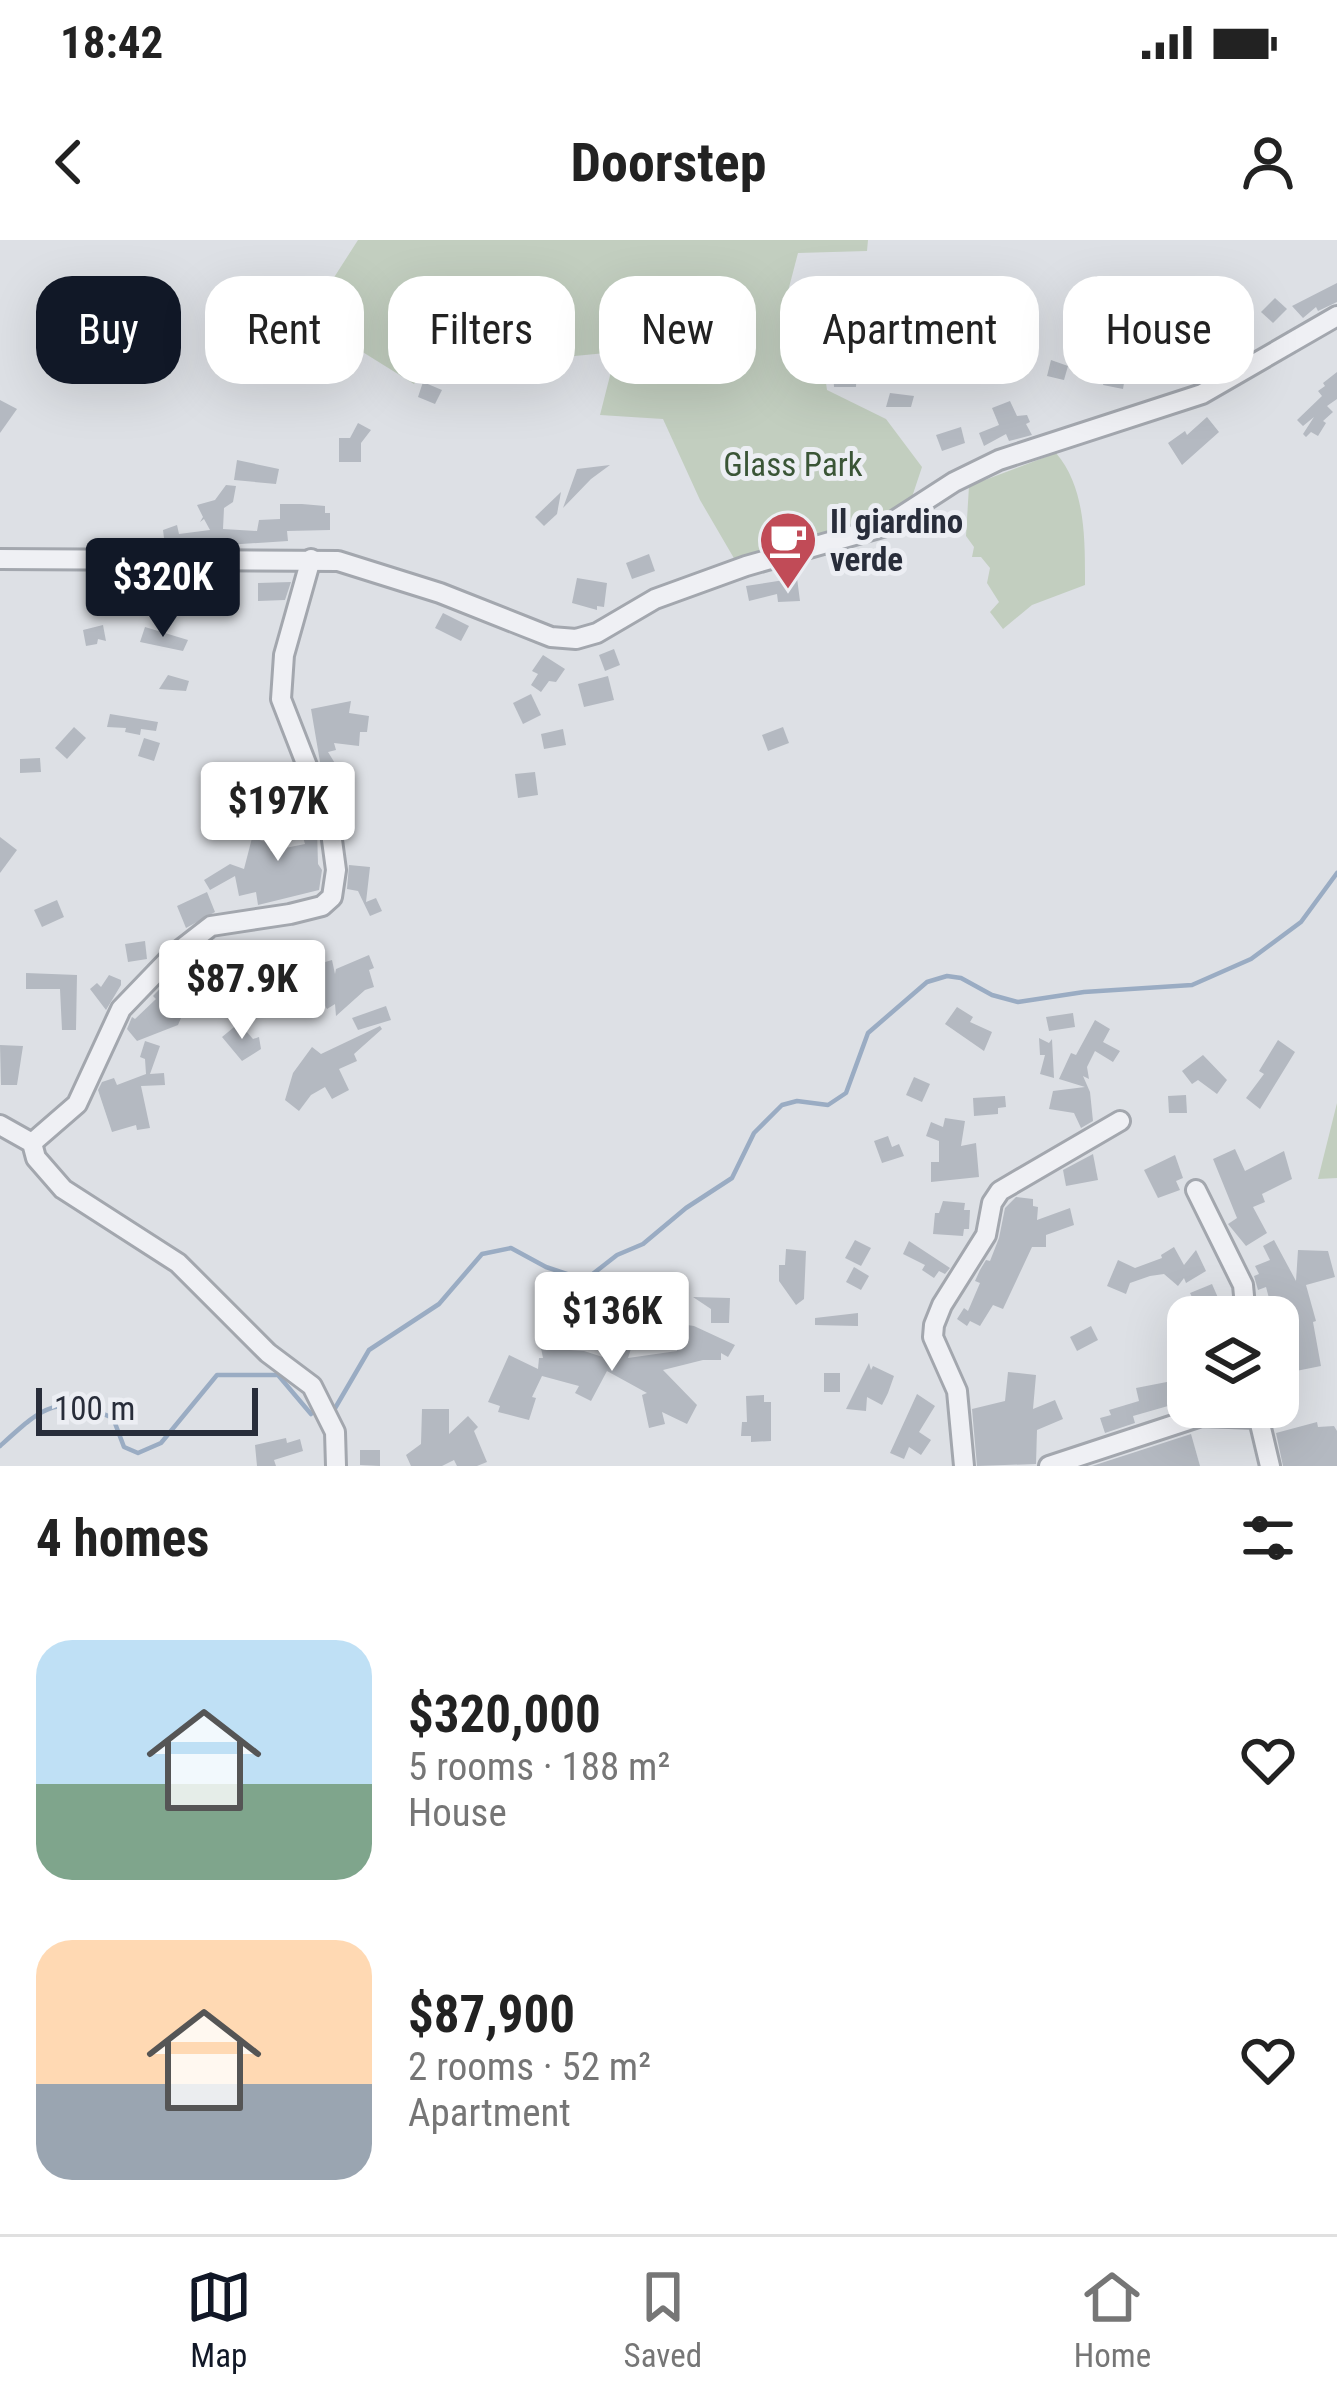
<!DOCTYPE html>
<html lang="en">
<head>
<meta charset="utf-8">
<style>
	:root { --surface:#fff; --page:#f6f6f6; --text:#222; --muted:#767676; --line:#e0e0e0; --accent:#111827 }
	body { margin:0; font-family:"Roboto Condensed",sans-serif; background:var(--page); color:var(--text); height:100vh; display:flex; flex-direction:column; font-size:45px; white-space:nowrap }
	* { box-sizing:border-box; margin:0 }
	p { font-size:39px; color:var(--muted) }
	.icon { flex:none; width:66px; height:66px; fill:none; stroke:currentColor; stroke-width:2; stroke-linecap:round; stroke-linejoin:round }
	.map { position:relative; height:1226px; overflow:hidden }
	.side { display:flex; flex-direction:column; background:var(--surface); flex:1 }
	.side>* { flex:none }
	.top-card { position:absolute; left:36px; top:36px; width:1266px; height:108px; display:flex; gap:24px }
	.tools { position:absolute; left:1167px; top:1056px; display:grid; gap:24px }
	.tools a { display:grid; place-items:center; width:132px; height:132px; border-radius:24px; background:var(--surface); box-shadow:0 12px 48px #0002; font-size:60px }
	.scale { position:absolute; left:36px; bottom:30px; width:222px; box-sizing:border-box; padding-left:12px; border:6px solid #282d3a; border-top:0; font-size:33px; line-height:42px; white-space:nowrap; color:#282d3a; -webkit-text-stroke:9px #eceef3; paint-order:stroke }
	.price { position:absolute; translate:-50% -102px; padding:0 27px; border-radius:12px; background:#fff; color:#222; font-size:39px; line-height:78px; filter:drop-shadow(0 3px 6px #0008) }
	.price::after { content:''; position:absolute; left:50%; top:72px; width:36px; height:27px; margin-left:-18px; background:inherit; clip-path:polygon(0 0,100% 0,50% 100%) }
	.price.selected { background:var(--accent); color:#fff }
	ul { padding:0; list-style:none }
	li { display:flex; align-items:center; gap:36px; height:300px; padding:0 36px }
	li span { display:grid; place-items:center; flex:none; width:336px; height:240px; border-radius:36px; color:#555 }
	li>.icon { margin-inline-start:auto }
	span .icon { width:144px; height:144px; fill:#fffc; stroke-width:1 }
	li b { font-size:51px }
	h2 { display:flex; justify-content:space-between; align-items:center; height:144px; padding:0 36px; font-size:51px }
	.tag { padding:0 42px; border-radius:36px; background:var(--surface); box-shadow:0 12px 48px #0002; font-size:42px; line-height:108px }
	.tag.selected { background:var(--accent); color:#fff }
	.status { display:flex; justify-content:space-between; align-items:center; height:84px; padding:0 60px; background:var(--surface); direction:ltr }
	.status svg { height:33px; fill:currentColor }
	header { display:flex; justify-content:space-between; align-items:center; height:156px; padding:0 36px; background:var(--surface); font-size:54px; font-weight:700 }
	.dock { display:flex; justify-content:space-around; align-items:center; height:168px; border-top:3px solid var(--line); background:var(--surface); font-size:33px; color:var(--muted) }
	.dock a { display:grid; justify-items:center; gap:6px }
	.dock .selected { color:var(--accent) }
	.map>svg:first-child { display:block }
	.green { fill:#c2cebf }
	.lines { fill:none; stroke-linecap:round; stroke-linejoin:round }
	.stream { stroke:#9aacc3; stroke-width:4.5 }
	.building { fill:#b4b9c1 }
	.minor-casing { stroke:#a3a7ae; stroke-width:24 }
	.minor { stroke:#eff0f4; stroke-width:18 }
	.labels { text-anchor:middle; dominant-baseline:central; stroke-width:10; stroke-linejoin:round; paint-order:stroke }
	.park-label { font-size:33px; fill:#3a5536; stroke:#eceef3 }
	.poi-label { font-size:33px; font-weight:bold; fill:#282d3a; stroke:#eceef3; text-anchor:start }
</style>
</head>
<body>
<div class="status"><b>18:42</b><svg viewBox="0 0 49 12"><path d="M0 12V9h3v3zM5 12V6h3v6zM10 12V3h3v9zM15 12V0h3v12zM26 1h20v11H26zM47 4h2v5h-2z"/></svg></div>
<header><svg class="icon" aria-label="back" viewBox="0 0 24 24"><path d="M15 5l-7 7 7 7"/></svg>Doorstep<svg class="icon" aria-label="person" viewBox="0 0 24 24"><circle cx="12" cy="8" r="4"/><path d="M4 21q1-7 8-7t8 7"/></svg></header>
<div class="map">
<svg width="1337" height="1226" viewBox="0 0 1337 1226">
	<rect width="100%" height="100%" fill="#dde0e5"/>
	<g class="green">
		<path d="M 358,0 L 868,0 L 867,11 L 798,13 L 786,59 L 822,115 L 827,150 L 886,179 L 922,227 L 912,257 L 893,279 L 735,320 L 700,260 L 663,179 L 600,175 L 616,112 L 554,118 L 484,59 L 414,144 L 308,78 Z"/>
		<path d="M 1056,213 C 1086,248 1085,300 1085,345 L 1032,365 L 1003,389 L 990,372 L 999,362 L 987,343 L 990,328 L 981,317 L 972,317 L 974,307 L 966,296 L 969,246 Z"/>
		<path d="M 1337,863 L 1337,938 L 1318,939 Z"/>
	</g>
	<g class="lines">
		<g class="stream">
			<path d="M 329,1172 L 334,1170 L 369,1110 L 439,1064 L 482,1014 L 511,1008 L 546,1027 L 585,1040 L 617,1015 L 643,1004 L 686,968 L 732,938 L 754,893 L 782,865 L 797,861 L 828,865 L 846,853 L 868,793 L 927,742 L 947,736 L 961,738 L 992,755 L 1018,762 L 1084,752 L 1192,745 L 1251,719 L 1301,682 L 1337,633"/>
			<path d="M 0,1206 C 43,1167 56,1153 113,1178 L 124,1207 L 138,1213 L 161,1203 L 217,1135 L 278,1135 L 311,1174"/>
		</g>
	</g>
	<g class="building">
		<path d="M 1096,36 L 1108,43 L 1098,62 L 1085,54 Z"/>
		<path d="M 970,40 L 982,40 L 977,73 L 992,72 L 997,89 L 978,97 L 965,72 Z"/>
		<path d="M 931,41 L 943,41 L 935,89 L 930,89 Z"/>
		<path d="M 1019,42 L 1022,57 L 1003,60 L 1002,43 Z"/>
		<path d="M 1337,43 L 1337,62 L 1318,71 L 1316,67 L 1303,78 L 1292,66 Z"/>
		<path d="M 1275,58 L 1287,69 L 1273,83 L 1261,72 Z"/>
		<path d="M 1203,78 L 1225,117 L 1208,126 L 1199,108 L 1194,111 L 1182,94 Z"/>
		<path d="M 879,110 L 896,116 L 885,138 L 871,128 Z"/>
		<path d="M 841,112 L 857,118 L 856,147 L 834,147 L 833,131 Z"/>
		<path d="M 1051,120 L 1068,126 L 1064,140 L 1047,136 Z"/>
		<path d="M 1107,128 L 1126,131 L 1123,149 L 1103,145 Z"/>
		<path d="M 1337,132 L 1337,159 L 1327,166 L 1333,172 L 1323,181 L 1326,183 L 1318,196 L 1311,192 L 1306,197 L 1303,194 L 1314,177 L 1303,186 L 1297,180 L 1322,156 L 1318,151 L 1325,146 L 1323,143 Z"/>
		<path d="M 423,142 L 442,150 L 435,164 L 418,157 Z"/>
		<path d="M 890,153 L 914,156 L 911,167 L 886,167 Z"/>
		<path d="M 0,160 L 17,169 L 0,193 Z"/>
		<path d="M 1010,161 L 1017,176 L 1027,175 L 1030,182 L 1026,184 L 1032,195 L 1009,201 L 1006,194 L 984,206 L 979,193 L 999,185 L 992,168 Z"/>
		<path d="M 1207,177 L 1219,192 L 1182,225 L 1168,203 L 1185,191 L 1187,195 Z"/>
		<path d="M 358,183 L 371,190 L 361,203 L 361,222 L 339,222 L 339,198 L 350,198 Z"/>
		<path d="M 961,187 L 965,203 L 942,211 L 936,195 Z"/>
		<path d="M 237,220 L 279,229 L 276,244 L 234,240 Z"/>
		<path d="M 610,225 L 591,239 L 563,268 L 577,229 Z"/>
		<path d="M 226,245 L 236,246 L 233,262 L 224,268 L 223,289 L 257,291 L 259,280 L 280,279 L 280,264 L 302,264 L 325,266 L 325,273 L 330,273 L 330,290 L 287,291 L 288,301 L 196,307 L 195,298 L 165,306 L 163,290 L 177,285 L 179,294 L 210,290 L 204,279 L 200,282 L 203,277 L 197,265 L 215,260 Z"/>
		<path d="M 561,252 L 557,274 L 544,286 L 535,277 Z"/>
		<path d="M 649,314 L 655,331 L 632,339 L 626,323 Z"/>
		<path d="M 233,334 L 229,374 L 206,373 L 207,352 L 203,353 L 201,341 Z"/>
		<path d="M 577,338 L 607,343 L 604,367 L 597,366 L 597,370 L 572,363 Z"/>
		<path d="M 797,338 L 800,361 L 778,362 L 777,354 L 749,361 L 746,346 Z"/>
		<path d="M 291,342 L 285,360 L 258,361 L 258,343 Z"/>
		<path d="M 443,373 L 469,386 L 461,401 L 435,388 Z"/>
		<path d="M 103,385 L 106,401 L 98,399 L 97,404 L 86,406 L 83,390 Z"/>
		<path d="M 145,387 L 188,400 L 183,411 L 140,402 Z"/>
		<path d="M 614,409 L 620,425 L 605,431 L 599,415 Z"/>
		<path d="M 543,415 L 565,429 L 556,442 L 549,441 L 541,452 L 531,445 L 538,434 L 532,431 Z"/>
		<path d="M 168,435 L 189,441 L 186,451 L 159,449 Z"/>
		<path d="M 608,436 L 614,460 L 584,467 L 578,444 Z"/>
		<path d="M 531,454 L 541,475 L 523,484 L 513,463 Z"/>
		<path d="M 351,461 L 349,473 L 369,476 L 367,492 L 360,492 L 359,506 L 334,503 L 336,510 L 328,512 L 346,541 L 336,548 L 320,522 L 311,469 Z"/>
		<path d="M 110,474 L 158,482 L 156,491 L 141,489 L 140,495 L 125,492 L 126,488 L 107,487 Z"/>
		<path d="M 74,487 L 86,498 L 67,519 L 55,508 Z"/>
		<path d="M 783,487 L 789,503 L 768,511 L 762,495 Z"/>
		<path d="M 563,489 L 566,505 L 544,509 L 541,494 Z"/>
		<path d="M 144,498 L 160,503 L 154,521 L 138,516 Z"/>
		<path d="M 40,518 L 41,532 L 20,533 L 20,519 Z"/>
		<path d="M 535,532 L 538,555 L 518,558 L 515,534 Z"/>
		<path d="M 307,562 L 317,589 L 318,624 L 322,630 L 319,650 L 258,665 L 256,652 L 239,656 L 235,636 L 210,650 L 204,640 L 230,624 L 244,629 L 252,598 L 273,604 L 270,611 L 305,604 L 297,577 L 277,582 L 274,569 Z"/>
		<path d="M 0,597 L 17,610 L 0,633 Z"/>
		<path d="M 349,625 L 370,627 L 366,662 L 376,658 L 382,671 L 370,676 L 358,651 L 347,649 Z"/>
		<path d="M 207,652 L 215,672 L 186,688 L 177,666 Z"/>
		<path d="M 57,660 L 64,677 L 42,687 L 34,670 Z"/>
		<path d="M 145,701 L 147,719 L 128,722 L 125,704 Z"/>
		<path d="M 203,715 L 219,726 L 197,757 L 192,752 L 178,785 L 137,801 L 127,789 L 132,777 L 135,779 L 156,759 L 153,756 L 179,729 L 185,734 Z"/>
		<path d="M 369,715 L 374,728 L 369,730 L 374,747 L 365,750 L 336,776 L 335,764 L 327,769 L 316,750 L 300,756 L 291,732 L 332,720 L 335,734 L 336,729 Z"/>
		<path d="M 26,733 L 77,735 L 76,790 L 62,790 L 60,749 L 26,749 Z"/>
		<path d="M 109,735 L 121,740 L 121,745 L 106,770 L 90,749 L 97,743 L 101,747 Z"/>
		<path d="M 386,766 L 391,780 L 358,790 L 352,778 Z"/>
		<path d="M 957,767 L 973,777 L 970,782 L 992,792 L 984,811 L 945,784 Z"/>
		<path d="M 1073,773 L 1075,787 L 1049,791 L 1046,777 Z"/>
		<path d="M 1095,780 L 1110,789 L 1103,802 L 1120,811 L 1113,822 L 1095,811 L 1087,827 L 1089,839 L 1083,836 L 1090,852 L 1093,881 L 1081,888 L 1074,873 L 1049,869 L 1053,851 L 1085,847 L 1059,839 L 1071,813 L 1076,815 Z"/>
		<path d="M 239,783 L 253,799 L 259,797 L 261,809 L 242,821 L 222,797 Z"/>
		<path d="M 380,786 L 382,789 L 354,814 L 357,821 L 339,829 L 349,850 L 332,859 L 325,847 L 311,855 L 299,871 L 285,860 L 293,833 L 312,807 L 321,814 Z"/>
		<path d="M 1039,798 L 1049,803 L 1052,799 L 1054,838 L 1040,834 L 1045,815 L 1040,815 Z"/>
		<path d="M 1278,800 L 1295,812 L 1260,869 L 1246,858 L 1264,834 L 1259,831 Z"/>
		<path d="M 145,801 L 160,806 L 150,834 L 164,833 L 165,845 L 141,846 L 150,888 L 137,890 L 136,885 L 112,892 L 98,850 L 102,842 L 114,838 L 117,845 L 146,834 L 145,819 L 140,817 Z"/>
		<path d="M 0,805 L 23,806 L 17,845 L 1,845 Z"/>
		<path d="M 1203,815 L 1227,840 L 1217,854 L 1198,840 L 1192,844 L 1182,831 Z"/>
		<path d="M 914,837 L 930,844 L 922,862 L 906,855 Z"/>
		<path d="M 1186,855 L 1187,873 L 1169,873 L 1168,856 Z"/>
		<path d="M 1005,856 L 1006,867 L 998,868 L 998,874 L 974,876 L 973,858 Z"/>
		<path d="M 945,878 L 965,881 L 961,906 L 976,903 L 979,937 L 931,942 L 931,922 L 939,922 L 939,901 L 926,896 L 931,882 L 943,887 Z"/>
		<path d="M 888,896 L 892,907 L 899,904 L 904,916 L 882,923 L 874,901 Z"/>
		<path d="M 1235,909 L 1245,931 L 1284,911 L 1292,939 L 1262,954 L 1265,962 L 1253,967 L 1267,993 L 1246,1006 L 1228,984 L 1237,978 L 1213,919 Z"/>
		<path d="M 1093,914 L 1098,940 L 1066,946 L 1063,930 Z"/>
		<path d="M 1175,915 L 1183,938 L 1176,941 L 1180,950 L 1158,958 L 1144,930 Z"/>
		<path d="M 1016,957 L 1033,959 L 1033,966 L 1038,967 L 1037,980 L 1070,968 L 1074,985 L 1046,995 L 1046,1007 L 1032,1007 L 1003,1069 L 993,1065 L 980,1086 L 970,1081 L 967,1086 L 957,1079 L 964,1068 L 968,1071 L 980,1043 L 975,1041 L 980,1030 L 986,1020 L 990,1021 L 999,998 L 1005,968 Z"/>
		<path d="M 943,961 L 965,963 L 964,970 L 970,970 L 969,989 L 964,989 L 963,996 L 933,994 L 935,973 L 939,973 Z"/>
		<path d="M 855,1000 L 871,1008 L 861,1026 L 845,1018 Z"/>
		<path d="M 1274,1000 L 1296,1041 L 1298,1010 L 1328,1011 L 1335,1037 L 1306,1045 L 1316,1081 L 1313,1082 L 1321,1126 L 1286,1133 L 1279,1105 L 1278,1077 L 1274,1077 L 1266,1047 L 1258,1050 L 1254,1036 L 1259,1034 L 1255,1026 L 1270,1020 L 1263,1006 Z"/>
		<path d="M 909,1001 L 950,1028 L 945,1034 L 939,1031 L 934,1038 L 922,1030 L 925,1025 L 903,1014 Z"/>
		<path d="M 1174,1007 L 1184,1025 L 1196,1010 L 1206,1031 L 1186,1043 L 1184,1038 L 1178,1046 L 1164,1034 L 1150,1036 L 1130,1043 L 1126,1054 L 1107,1046 L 1118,1020 L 1135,1028 L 1162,1018 L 1161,1015 Z"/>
		<path d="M 786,1009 L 806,1011 L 804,1059 L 796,1065 L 779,1041 L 779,1025 L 785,1025 Z"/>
		<path d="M 854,1027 L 869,1036 L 861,1050 L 846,1042 Z"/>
		<path d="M 1212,1044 L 1219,1060 L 1198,1070 L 1190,1053 Z"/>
		<path d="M 693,1057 L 730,1058 L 729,1083 L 711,1083 L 711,1069 Z"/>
		<path d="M 858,1073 L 858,1086 L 815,1085 L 815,1078 Z"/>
		<path d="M 680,1084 L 694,1086 L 735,1105 L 728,1117 L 721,1113 L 721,1120 L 703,1120 L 663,1130 L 697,1165 L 687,1184 L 662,1172 L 665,1184 L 649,1188 L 642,1155 L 647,1153 L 607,1131 L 591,1161 L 575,1153 L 579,1146 L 542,1136 L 532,1157 L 536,1158 L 529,1180 L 498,1172 L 500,1166 L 488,1162 L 509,1115 L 538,1129 L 539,1118 L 543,1118 L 541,1108 L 584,1111 L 609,1119 L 620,1085 L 637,1090 L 628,1118 L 677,1111 Z"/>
		<path d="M 1091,1086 L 1098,1100 L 1077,1111 L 1070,1097 Z"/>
		<path d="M 869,1123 L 871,1130 L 873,1126 L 894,1136 L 888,1153 L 882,1165 L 867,1157 L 866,1171 L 846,1169 Z"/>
		<path d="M 1188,1123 L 1188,1166 L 1183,1168 L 1182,1162 L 1133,1176 L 1135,1183 L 1105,1193 L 1100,1178 L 1111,1175 L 1109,1170 L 1139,1161 L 1136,1148 L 1177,1140 L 1173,1126 Z"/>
		<path d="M 1008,1132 L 1036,1135 L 1033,1169 L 1055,1160 L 1063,1179 L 1037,1190 L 1036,1224 L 977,1226 L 972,1169 L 1005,1161 Z"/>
		<rect x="824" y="1133" width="16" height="19"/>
		<path d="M 1296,1134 L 1299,1158 L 1278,1162 L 1278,1140 Z"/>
		<path d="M 917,1154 L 935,1166 L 919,1192 L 931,1200 L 921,1215 L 909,1207 L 904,1219 L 890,1213 Z"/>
		<path d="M 764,1155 L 764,1162 L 771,1162 L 771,1201 L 751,1202 L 751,1196 L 741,1196 L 742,1182 L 747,1182 L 746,1156 Z"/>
		<path d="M 422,1169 L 449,1169 L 449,1194 L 468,1176 L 478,1187 L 474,1191 L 487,1222 L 477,1226 L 457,1226 L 454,1220 L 442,1226 L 411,1226 L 406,1215 L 421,1204 Z"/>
		<path d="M 1317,1182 L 1318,1187 L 1334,1186 L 1337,1191 L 1337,1226 L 1283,1226 L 1276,1193 Z"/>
		<path d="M 1191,1194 L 1200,1226 L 1092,1226 Z"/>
		<path d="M 286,1198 L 287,1203 L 300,1199 L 303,1211 L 274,1220 L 276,1226 L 257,1226 L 255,1205 Z"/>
		<path d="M 360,1210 L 380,1210 L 380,1226 L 360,1225 Z"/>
	</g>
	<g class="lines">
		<defs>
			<g id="minor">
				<path d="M 0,319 L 338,321 L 440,353 L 551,397 L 576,399 L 597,393 L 655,359 L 746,326 L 886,286 L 954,242 L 999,220 L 1202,154 L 1337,76"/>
				<path d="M 0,885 L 32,903 L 36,918 L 63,949 L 178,1023 L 268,1113 L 312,1146 L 335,1192 L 336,1226"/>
				<path d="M 32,903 L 77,864 L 121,769 L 171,717 L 211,686 L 290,674 L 322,666 L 332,657 L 336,630 L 330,585 L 281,459 L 284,415 L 311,319"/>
				<path d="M 1196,950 L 1243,1045 L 1246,1077"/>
				<path d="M 1256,1167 L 1270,1226"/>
				<path d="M 964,1226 L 957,1151 L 933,1097 L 934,1085 L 942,1065 L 986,995 L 992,963 L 1000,951 L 1120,881"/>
				<path d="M 1049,1226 L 1201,1176 L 1257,1178"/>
			</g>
		</defs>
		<use href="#minor" class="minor-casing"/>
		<use href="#minor" class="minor"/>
	</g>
	<defs>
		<symbol id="cafe-pin" viewBox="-11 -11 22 30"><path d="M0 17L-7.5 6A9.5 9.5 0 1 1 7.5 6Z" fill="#c14b57" stroke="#eceef3"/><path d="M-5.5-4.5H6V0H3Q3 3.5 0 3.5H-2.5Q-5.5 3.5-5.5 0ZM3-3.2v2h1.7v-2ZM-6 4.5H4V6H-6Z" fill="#fff"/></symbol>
	</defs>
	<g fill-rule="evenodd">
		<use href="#cafe-pin" x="755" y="267" width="66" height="90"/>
	</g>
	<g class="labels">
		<g class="park-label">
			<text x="793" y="224">Glass Park</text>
		</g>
		<g class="poi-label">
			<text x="830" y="281">Il giardino<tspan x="830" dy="38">verde</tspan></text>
		</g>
	</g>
</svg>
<div class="tools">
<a><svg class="icon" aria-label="layers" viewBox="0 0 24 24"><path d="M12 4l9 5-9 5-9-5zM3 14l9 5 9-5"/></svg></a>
</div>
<div class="scale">100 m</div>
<b class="price selected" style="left:163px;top:400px">$320K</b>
<b class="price" style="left:278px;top:624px">$197K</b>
<b class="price" style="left:242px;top:802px">$87.9K</b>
<b class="price" style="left:612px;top:1134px">$136K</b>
<div class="top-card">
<a class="tag selected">Buy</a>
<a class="tag">Rent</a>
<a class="tag">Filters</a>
<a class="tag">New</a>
<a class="tag">Apartment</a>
<a class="tag">House</a>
</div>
</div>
<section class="side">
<h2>4 homes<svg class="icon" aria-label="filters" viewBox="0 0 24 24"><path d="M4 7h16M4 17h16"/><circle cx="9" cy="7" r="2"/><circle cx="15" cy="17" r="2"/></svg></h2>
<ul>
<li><span style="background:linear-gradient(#bfe0f5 60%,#7fa58c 0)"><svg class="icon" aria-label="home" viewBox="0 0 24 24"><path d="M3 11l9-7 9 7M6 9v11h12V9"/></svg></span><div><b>$320,000</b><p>5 rooms · 188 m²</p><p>House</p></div><svg class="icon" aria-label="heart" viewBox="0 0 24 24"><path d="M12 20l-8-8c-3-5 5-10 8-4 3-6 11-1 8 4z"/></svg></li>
<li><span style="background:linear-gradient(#ffd9b3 60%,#9aa5b1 0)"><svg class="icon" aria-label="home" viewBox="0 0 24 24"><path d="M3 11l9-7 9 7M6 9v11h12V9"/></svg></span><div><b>$87,900</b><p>2 rooms · 52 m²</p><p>Apartment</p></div><svg class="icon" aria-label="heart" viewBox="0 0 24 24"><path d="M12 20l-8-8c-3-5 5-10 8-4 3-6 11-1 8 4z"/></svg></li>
</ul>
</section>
<nav class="dock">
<a class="selected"><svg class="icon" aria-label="map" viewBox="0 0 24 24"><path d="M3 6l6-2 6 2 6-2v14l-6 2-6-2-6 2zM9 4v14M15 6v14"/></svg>Map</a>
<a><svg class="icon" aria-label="saved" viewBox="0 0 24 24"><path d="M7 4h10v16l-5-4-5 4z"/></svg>Saved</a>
<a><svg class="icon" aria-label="home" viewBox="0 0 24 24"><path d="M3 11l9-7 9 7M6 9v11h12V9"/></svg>Home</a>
</nav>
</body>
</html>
